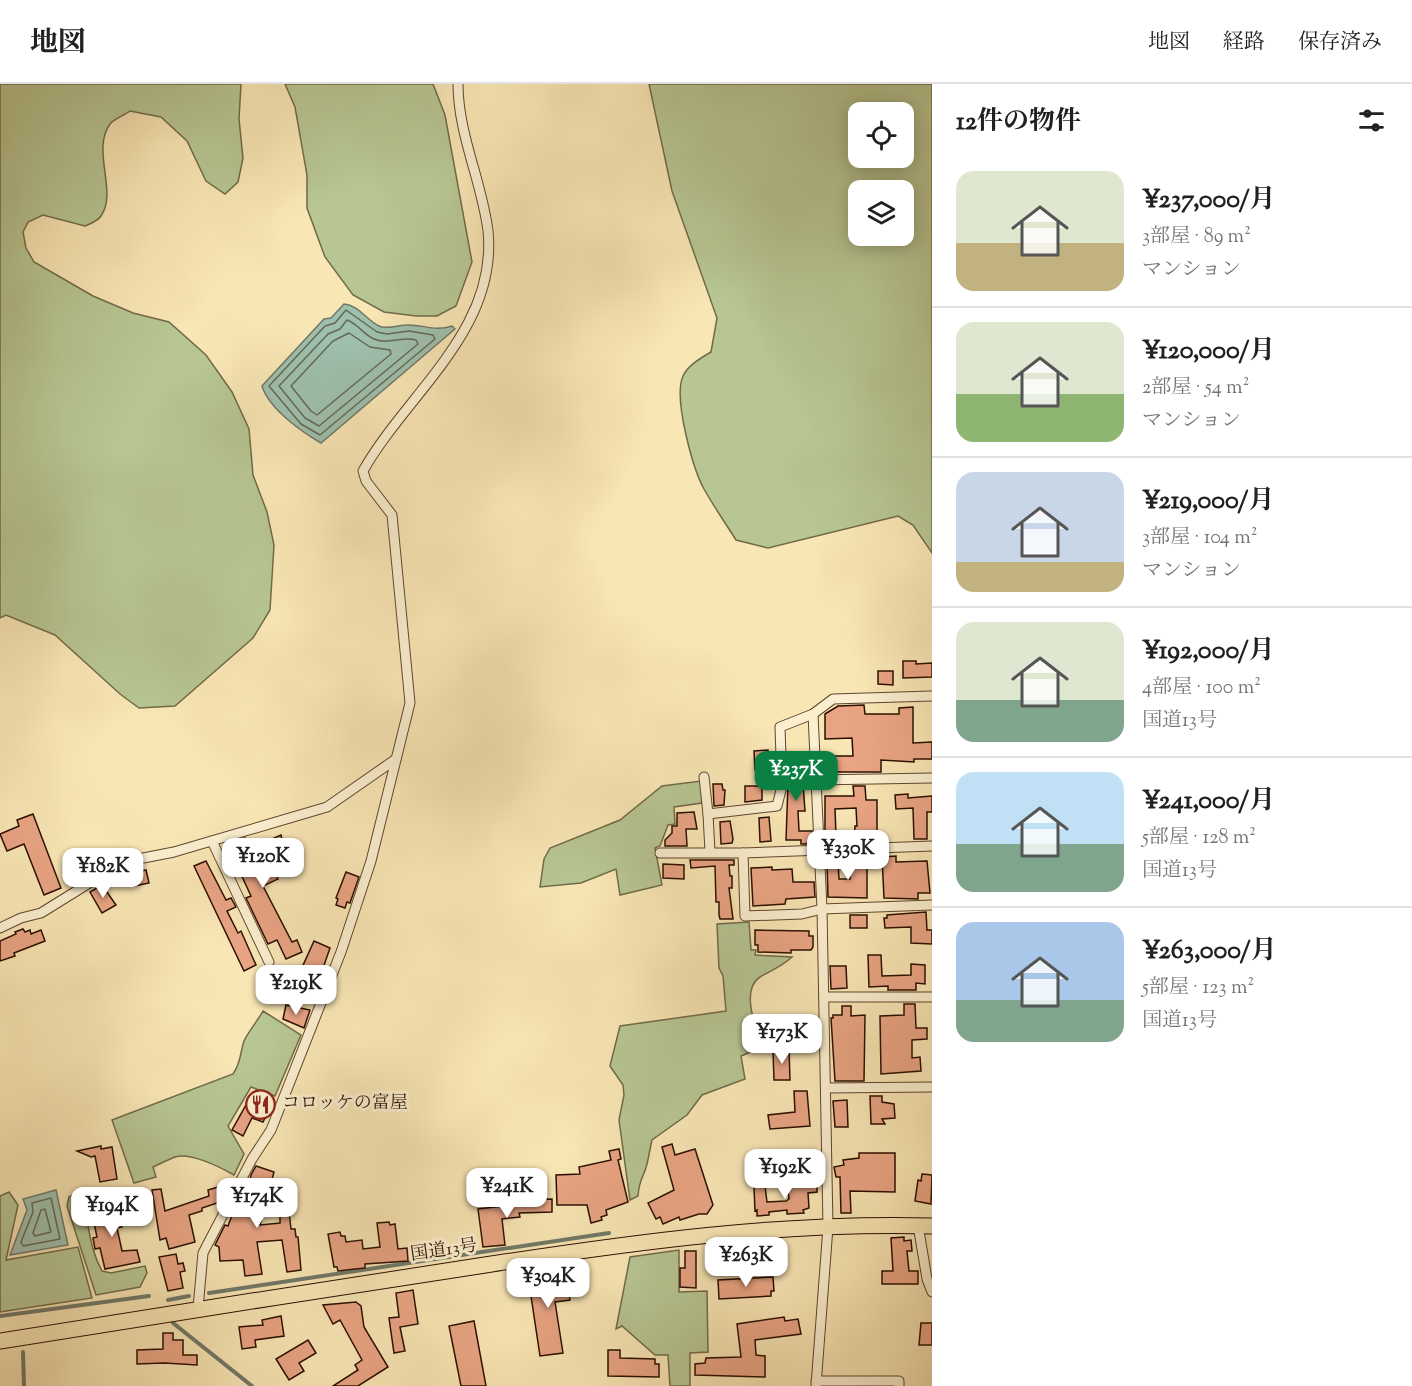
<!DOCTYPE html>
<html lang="ja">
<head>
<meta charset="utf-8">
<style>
	:root { --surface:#fff; --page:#f6f6f6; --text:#202124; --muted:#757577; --line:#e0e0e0; --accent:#0b8043 }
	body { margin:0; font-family:"Sorts Mill Goudy","Noto Serif JP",serif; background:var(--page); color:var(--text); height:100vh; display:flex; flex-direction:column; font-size:22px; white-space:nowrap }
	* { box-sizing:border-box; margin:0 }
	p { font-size:20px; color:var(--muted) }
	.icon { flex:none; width:33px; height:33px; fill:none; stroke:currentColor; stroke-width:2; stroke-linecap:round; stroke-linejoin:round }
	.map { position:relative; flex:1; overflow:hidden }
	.drawer { display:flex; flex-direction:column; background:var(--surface); width:480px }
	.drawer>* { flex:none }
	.controls { position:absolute; left:848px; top:18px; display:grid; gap:12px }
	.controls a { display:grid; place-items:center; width:66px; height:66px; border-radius:12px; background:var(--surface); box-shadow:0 3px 15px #0003; font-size:30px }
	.price { position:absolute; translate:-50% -51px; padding:0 14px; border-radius:12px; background:#fff; color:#222; font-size:20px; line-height:39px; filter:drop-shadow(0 2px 3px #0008) }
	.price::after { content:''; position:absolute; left:50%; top:36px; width:18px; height:14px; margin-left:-9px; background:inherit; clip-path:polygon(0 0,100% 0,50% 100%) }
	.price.on { background:var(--accent); color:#fff }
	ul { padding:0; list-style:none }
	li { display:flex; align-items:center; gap:18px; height:150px; padding:0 24px }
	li+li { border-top:2px solid var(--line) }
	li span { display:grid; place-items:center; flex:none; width:168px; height:120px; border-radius:18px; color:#555 }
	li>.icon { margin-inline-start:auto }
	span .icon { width:72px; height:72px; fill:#fffc; stroke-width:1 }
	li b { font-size:26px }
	h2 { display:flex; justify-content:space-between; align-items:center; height:72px; padding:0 24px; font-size:26px }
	header { display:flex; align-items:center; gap:36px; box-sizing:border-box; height:84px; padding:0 30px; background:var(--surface); border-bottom:2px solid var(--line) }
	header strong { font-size:28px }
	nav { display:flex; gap:33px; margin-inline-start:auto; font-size:21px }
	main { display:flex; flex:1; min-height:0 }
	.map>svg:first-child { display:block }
	.green { fill:#b7c692; stroke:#716a4a; stroke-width:1.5; fill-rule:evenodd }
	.water { fill:#9ec0ad; stroke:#707968; stroke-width:1.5 }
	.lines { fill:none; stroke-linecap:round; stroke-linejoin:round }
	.shore { stroke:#646857; stroke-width:1.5 }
	.stream { stroke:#707968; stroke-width:4 }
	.building { fill:#e9a484; stroke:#2b0f01; stroke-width:1.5 }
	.minor-casing { stroke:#5e452e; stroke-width:11 }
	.trunk-casing { stroke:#2b0f01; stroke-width:17 }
	.minor { stroke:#fbefcf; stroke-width:9 }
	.trunk { stroke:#f9e6b5; stroke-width:15 }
	.labels { text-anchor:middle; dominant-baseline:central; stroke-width:6; stroke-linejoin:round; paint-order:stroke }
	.poi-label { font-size:18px; fill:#2b0f01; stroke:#fbefcf; text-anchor:start }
	.street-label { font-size:18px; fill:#2b0f01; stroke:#fbefcf }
</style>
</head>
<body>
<header>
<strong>地図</strong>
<nav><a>地図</a><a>経路</a><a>保存済み</a></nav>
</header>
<main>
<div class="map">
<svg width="932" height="1302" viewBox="0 0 932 1302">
	<rect width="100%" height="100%" fill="#f9e6b5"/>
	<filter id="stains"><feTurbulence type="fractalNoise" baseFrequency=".00333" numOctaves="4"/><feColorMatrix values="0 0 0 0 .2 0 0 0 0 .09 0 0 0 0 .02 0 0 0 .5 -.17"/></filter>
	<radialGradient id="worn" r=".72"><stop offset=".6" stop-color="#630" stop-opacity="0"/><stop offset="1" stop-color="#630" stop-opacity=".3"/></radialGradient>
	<g class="green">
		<path d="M 0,0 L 241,0 L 239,35 L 243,74 L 238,98 L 225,110 L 206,97 L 187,57 L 161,33 L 130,27 C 125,31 114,35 110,40 C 91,66 118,108 101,132 C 98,137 90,140 85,142 L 43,131 L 28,138 L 23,148 L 26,164 L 34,178 L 93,212 L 133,229 L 169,238 L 206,271 L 232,308 L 249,345 L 253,391 L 267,428 L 274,461 L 270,526 L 253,554 L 175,622 L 139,624 L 120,610 L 55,551 L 6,531 L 0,534 Z"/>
		<path d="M 285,0 L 433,0 L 445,31 L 472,178 L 456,222 L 437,232 L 416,232 L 384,228 L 353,211 L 325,173 L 307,124 L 307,91 L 295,23 Z"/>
		<path d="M 649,0 L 932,0 L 932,469 L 913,441 L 898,432 L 768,464 L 736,456 C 726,440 714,423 704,405 C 693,385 673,314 683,292 C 688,281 701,274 711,268 L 717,234 L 672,107 ZM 858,28 L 903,28 L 903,74 L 858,74 ZM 858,106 L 903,106 L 903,152 L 858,152 Z"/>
		<path d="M 701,697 L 702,719 L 674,723 L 675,740 L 668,741 L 660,762 L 655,764 L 662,801 L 620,811 L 616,785 L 581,799 L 540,803 L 544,775 L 550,764 L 620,736 L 662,702 Z"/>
		<path d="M 749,838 L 751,866 L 756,866 L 755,871 L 792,873 C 781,883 772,886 760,893 C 741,905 755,940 759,957 L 758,965 L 741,972 L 745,995 L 702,1011 L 687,1031 L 652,1056 C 650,1064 649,1072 647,1080 C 644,1093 639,1095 638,1112 L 630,1116 L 619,1036 L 624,1011 L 623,1001 L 610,982 L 620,942 L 726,927 L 723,892 L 719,884 L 717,840 Z"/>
		<path d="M 263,927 L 301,951 L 275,1012 L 251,1003 L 228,1042 L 244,1070 L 234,1091 C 220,1083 190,1068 175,1073 C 167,1076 160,1080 153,1083 L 156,1093 L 134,1099 L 112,1036 L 233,990 C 241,979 240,969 244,957 C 247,950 258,936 263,927 Z"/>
		<path d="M 9,1108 L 18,1121 L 6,1176 L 78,1163 L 92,1214 L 0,1228 L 0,1112 Z"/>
		<path d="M 75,1110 L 81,1113 C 90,1139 88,1162 102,1187 L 111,1189 L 145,1182 L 147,1189 L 140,1203 L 96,1211 L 67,1122 L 69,1113 Z"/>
		<path d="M 679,1166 L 679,1208 L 707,1207 L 708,1268 L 690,1269 L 690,1302 L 670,1302 L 668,1271 L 655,1271 L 622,1242 L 616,1245 L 630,1173 Z"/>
	</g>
	<g class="water">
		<path d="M 344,220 C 359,221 366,236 379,242 C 387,246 398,241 406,241 C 423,240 434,248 452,242 L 455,245 L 321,359 C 302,348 269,325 262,302 L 324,235 L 331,234 Z"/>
		<path d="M 56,1106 L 68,1161 L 10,1171 L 27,1126 L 23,1115 Z"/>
	</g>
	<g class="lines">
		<g class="shore">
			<path d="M 346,226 L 377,248 L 387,250 L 409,247 L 433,251 L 435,255 L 320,351 L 301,340 L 269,302 L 325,242 L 335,239 Z"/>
			<path d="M 347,236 C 357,239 364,251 374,255 C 388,261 402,252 416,256 L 418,260 L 319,342 L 305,334 L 279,302 L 328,250 L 340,245 Z"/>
			<path d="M 349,249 L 370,263 L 390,266 L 391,270 L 317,331 L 311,327 L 291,302 L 333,257 Z"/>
			<path d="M 51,1114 L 60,1155 L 23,1162 L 21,1158 L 33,1128 L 32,1119 Z"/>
			<path d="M 45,1125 L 51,1148 L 35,1152 L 33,1149 L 41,1126 Z"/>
		</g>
		<g class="stream">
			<path d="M 209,1209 L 609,1149"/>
			<path d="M 168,1216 L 189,1212"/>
			<path d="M 0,1232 L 149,1212"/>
			<path d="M 173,1239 L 252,1302"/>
			<path d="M 23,1268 L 24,1302"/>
		</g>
	</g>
	<g class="building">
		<path d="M 903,577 L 916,577 L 916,580 L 932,579 L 932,593 L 903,594 Z"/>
		<path d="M 878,587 L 893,587 L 893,601 L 878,600 Z"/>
		<path d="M 864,621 L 865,630 L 899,630 L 899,624 L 913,623 L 913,659 L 932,658 L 932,675 L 914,675 L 914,678 L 881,676 L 881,688 L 827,688 L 827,674 L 830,674 L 830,672 L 853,672 L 852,654 L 825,655 L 825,630 L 838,622 Z"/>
		<path d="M 768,666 L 768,685 L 755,686 L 754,667 Z"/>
		<path d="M 789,672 L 801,672 L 805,727 L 798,727 L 799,747 L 812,747 L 812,755 L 806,760 L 801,760 L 801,756 L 786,756 Z"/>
		<path d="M 713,700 L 722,700 L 723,706 L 725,706 L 724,721 L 714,722 Z"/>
		<path d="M 745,702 L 762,702 L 762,716 L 745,718 Z"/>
		<path d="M 853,702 L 865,702 L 866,716 L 877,716 L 877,757 L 854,756 L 855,742 L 857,742 L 856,724 L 835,725 L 836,751 L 833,751 L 833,754 L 825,754 L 825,712 L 854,712 Z"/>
		<path d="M 908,710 L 908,714 L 932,712 L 932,728 L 927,728 L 927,755 L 914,755 L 913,724 L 896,725 L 895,711 Z"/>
		<path d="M 694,728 L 697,745 L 686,745 L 687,762 L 665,762 L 665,756 L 672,749 L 672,742 L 677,742 L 677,729 Z"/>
		<path d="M 33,730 L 61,804 L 44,811 L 24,760 L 7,767 L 0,750 L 19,742 L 17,736 Z"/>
		<path d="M 769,733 L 771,757 L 760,758 L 759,734 Z"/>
		<path d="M 730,737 L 733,755 L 732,759 L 721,760 L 720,738 Z"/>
		<path d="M 281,751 L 284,765 L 267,772 L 278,795 L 263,802 L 292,858 L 297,856 L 302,868 L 286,875 L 277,856 L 268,860 L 246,814 L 251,812 L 238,784 L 234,785 L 228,770 L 234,767 L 232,758 L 245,754 L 247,762 L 255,759 L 256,762 Z"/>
		<path d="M 896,772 L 896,778 L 927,777 L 930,809 L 918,809 L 918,815 L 884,814 L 882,773 Z"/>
		<path d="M 851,774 L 861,774 L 861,779 L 867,778 L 867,814 L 828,813 L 827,778 L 838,778 L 839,795 L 850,795 Z"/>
		<path d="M 690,776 L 734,776 L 734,781 L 729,781 L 730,792 L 732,792 L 732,804 L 729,804 L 733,835 L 720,835 L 719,831 L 719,818 L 716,818 L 715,782 L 691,784 Z"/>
		<path d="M 206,777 L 226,816 L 231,814 L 236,823 L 227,827 L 238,849 L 241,847 L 256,881 L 244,887 L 194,782 Z"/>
		<path d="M 663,780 L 684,781 L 684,795 L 663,794 Z"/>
		<path d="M 772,783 L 772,786 L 792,785 L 793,798 L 814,798 L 815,813 L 786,815 L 785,820 L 753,822 L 751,784 Z"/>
		<path d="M 146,786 L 149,799 L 134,802 L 132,789 Z"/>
		<path d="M 346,788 L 359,793 L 350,819 L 347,818 L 345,824 L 336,821 L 338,815 L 336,814 Z"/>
		<path d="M 102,801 L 116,821 L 102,829 L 90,808 Z"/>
		<path d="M 926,828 L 927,846 L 932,846 L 932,860 L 911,859 L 911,843 L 885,844 L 884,834 L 887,834 L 887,831 Z"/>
		<rect x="850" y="831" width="17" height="13"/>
		<path d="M 23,845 L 25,848 L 30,846 L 31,850 L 41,846 L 45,857 L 14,869 L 15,872 L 0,877 L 0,857 L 16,850 L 15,848 Z"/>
		<path d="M 755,846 L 809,847 L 809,852 L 813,852 L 813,863 L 811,866 L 791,866 L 791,869 L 758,868 L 758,861 L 755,861 Z"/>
		<path d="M 314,857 L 330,864 L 321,890 L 325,891 L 321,899 L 300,888 Z"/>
		<path d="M 868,871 L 881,871 L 882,892 L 911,891 L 911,880 L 925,881 L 925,900 L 916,899 L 916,906 L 888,906 L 888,902 L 869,903 Z"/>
		<path d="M 830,882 L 846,882 L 847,904 L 831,905 Z"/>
		<path d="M 904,920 L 915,920 L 916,944 L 927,944 L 927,955 L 912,956 L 912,974 L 920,973 L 921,987 L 881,990 L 880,932 L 904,931 Z"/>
		<path d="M 286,921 L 310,926 L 304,944 L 283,935 Z"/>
		<path d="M 842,922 L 851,922 L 851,932 L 865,931 L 864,997 L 835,997 L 831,934 L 833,934 L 833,931 L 842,931 Z"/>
		<path d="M 806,940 L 809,944 L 810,954 L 794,957 L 793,942 Z"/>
		<path d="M 773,966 L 789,966 L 790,996 L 774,996 Z"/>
		<path d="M 794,1007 L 807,1007 L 810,1042 L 770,1045 L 768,1031 L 795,1028 Z"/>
		<path d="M 254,1008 L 274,1016 L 263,1038 L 252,1034 L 243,1052 L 232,1046 L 246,1021 L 249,1022 Z"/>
		<path d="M 870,1012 L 882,1012 L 882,1018 L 894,1020 L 895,1034 L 882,1035 L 885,1040 L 871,1040 Z"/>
		<path d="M 847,1016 L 848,1043 L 835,1043 L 833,1017 Z"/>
		<path d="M 672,1060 L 675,1071 L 695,1065 L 713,1121 L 707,1130 L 699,1130 L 680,1136 L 679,1133 L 663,1140 L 660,1133 L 656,1135 L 648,1119 L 674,1106 L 662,1063 Z"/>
		<path d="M 101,1062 L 101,1065 L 112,1063 L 117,1095 L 100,1098 L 95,1072 L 91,1073 L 77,1067 Z"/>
		<path d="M 619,1065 L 621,1075 L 618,1076 L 628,1118 L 606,1126 L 607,1131 L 601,1133 L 602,1136 L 591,1139 L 587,1121 L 557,1121 L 556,1091 L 580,1090 L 579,1083 L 611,1076 L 609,1067 Z"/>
		<path d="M 859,1069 L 895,1069 L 895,1108 L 850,1107 L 851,1129 L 841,1129 L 840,1093 L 836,1093 L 834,1083 L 844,1081 L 843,1076 L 859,1074 Z"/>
		<path d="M 256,1082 L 274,1088 L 260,1141 L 280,1139 L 280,1129 L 289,1128 L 291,1145 L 295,1145 L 296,1153 L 298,1153 L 301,1186 L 287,1188 L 282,1156 L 257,1158 L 262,1190 L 245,1192 L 243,1176 L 220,1177 L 219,1163 L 215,1161 L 225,1141 L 228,1142 L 237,1118 L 245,1118 L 251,1091 Z"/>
		<path d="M 922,1090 L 932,1091 L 931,1120 L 915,1117 L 918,1096 L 921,1097 Z"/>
		<path d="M 817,1098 L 817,1108 L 808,1109 L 809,1124 L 803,1126 L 804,1129 L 787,1130 L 787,1126 L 769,1128 L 769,1131 L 757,1132 L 757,1126 L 755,1127 L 754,1103 L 765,1102 L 767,1118 L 786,1117 L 789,1115 L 788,1105 L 790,1103 L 802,1102 L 802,1099 Z"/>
		<path d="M 218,1103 L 223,1117 L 202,1124 L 202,1127 L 189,1131 L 195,1158 L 169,1165 L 166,1154 L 160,1156 L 152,1106 L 161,1105 L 165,1127 L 209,1112 L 208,1106 Z"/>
		<path d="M 552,1115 L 552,1128 L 519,1129 L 520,1133 L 502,1135 L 505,1161 L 483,1163 L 478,1125 L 520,1120 L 520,1116 Z"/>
		<path d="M 122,1121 L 125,1135 L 121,1136 L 122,1143 L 117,1144 L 122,1167 L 137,1166 L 140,1178 L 105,1185 L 100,1164 L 95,1165 L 93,1154 L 97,1153 L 92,1129 Z"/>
		<path d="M 389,1138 L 390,1141 L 395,1140 L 398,1165 L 407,1164 L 408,1177 L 365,1180 L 365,1184 L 355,1185 L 338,1187 L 337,1183 L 334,1183 L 328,1150 L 340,1148 L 341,1152 L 345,1152 L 346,1158 L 362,1156 L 363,1165 L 380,1163 L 377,1139 Z"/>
		<path d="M 904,1153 L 904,1157 L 911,1156 L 912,1167 L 907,1167 L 909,1187 L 918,1187 L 918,1200 L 882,1200 L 882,1187 L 893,1187 L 891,1154 Z"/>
		<path d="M 685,1167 L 696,1167 L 696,1204 L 680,1203 L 680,1184 L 685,1184 Z"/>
		<path d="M 176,1170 L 178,1180 L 183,1179 L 185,1187 L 180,1188 L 183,1204 L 168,1207 L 159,1173 Z"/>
		<path d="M 565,1187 L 570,1216 L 555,1218 L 563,1269 L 540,1272 L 528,1192 Z"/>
		<path d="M 773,1193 L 774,1207 L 771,1207 L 771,1212 L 719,1215 L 718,1196 Z"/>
		<path d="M 413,1206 L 418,1240 L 400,1243 L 405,1267 L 394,1269 L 389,1234 L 399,1233 L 396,1209 Z"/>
		<path d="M 356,1218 L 361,1222 L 364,1243 L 388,1283 L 358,1302 L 333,1302 L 358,1286 L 355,1281 L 362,1276 L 340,1236 L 333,1240 L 323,1221 Z"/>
		<path d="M 281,1232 L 284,1252 L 255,1256 L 256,1263 L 242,1265 L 239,1243 L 263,1241 L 262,1236 Z"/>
		<path d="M 784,1233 L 785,1237 L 798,1235 L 801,1250 L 755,1256 L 756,1271 L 765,1272 L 765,1293 L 695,1291 L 695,1280 L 705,1279 L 706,1274 L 741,1273 L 737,1240 Z"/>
		<path d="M 474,1237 L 486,1302 L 461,1302 L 449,1242 Z"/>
		<path d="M 921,1239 L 932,1239 L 932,1261 L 919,1261 Z"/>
		<path d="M 163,1249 L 173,1249 L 173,1256 L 183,1256 L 183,1271 L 197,1271 L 197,1281 L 164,1279 L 137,1280 L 137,1266 L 163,1265 Z"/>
		<path d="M 308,1256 L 316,1269 L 299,1279 L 304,1287 L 289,1296 L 276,1275 Z"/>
		<path d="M 608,1266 L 620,1266 L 620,1274 L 655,1275 L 655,1280 L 659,1280 L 659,1293 L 608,1292 Z"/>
	</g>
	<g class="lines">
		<defs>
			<g id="minor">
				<path d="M 813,630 L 822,825 L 828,1143 L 816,1302"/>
				<path d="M 704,693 L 708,730"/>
				<path d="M 816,696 L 932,694"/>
				<path d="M 212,757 L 269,878"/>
				<path d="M 710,768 L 708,730 L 777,722 L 782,702 L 780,643 L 813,630 L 833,615 L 932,612"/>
				<path d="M 660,769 L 743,769 L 932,762"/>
				<path d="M 743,769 L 745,832 L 802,830 L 822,825 L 932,821"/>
				<path d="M 0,844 L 21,834 L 41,829 L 123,778 L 174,768 L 327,723 L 396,675"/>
				<path d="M 824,913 L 932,913"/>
				<path d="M 826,1004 L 932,1003"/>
				<path d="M 918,1141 L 927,1195 L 932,1208"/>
				<path d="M 198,1224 L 203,1169 L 252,1075 L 271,1046 L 341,868 L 371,777 L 410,619 L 392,431 L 366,397 L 363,387 C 407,309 498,246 488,147 C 482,98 458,50 458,0"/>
				<path d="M 816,1297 L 899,1297 L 899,1302"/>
			</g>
			<path id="trunk" d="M 0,1257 C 162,1232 323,1205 485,1181 C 635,1158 780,1138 932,1142"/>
		</defs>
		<use href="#minor" class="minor-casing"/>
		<use href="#trunk" class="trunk-casing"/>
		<use href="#minor" class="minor"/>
		<use href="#trunk" class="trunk"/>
	</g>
	<defs>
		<symbol id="restaurant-ring" viewBox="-11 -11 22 22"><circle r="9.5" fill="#fbefcf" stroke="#8f2418" stroke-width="1.5"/><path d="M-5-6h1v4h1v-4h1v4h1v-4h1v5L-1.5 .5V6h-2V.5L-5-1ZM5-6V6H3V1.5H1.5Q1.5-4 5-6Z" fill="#8f2418"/></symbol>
	</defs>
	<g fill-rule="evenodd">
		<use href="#restaurant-ring" x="244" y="1004" width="33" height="33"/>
	</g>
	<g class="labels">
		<g class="poi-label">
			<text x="282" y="1020">コロッケの富屋</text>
		</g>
		<g class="street-label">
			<text transform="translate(444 1167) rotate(-8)">国道13号</text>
		</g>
	</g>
	<rect width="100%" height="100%" filter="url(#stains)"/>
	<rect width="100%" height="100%" fill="url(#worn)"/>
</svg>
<div class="controls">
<a><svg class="icon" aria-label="locate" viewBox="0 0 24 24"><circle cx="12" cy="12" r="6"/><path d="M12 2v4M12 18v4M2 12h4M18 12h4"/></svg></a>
<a><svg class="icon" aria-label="layers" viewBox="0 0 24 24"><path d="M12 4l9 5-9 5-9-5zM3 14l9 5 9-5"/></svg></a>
</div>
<b class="price on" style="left:796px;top:718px">¥237K</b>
<b class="price" style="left:848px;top:797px">¥330K</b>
<b class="price" style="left:263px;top:805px">¥120K</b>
<b class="price" style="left:103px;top:815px">¥182K</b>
<b class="price" style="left:296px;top:932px">¥219K</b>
<b class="price" style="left:782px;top:981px">¥173K</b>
<b class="price" style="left:785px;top:1116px">¥192K</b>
<b class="price" style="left:507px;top:1135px">¥241K</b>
<b class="price" style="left:257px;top:1145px">¥174K</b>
<b class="price" style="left:112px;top:1154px">¥194K</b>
<b class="price" style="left:746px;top:1204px">¥263K</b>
<b class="price" style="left:548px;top:1225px">¥304K</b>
</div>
<section class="drawer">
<h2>12件の物件<svg class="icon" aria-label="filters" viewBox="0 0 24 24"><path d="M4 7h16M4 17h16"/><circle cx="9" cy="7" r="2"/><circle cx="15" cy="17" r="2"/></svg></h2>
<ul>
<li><span style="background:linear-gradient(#dfe7d0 60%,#c2b280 0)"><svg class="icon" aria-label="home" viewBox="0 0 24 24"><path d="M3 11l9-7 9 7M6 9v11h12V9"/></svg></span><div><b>¥237,000/月</b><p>3部屋 · 89 m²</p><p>マンション</p></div></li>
<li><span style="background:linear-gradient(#dfe7d0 60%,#8fb573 0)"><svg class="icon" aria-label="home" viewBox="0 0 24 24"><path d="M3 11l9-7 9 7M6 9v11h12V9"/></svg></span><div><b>¥120,000/月</b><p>2部屋 · 54 m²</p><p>マンション</p></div></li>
<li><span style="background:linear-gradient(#c9d6e8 75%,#c2b280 0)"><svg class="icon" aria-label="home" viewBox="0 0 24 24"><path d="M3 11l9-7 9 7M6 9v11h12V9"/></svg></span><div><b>¥219,000/月</b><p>3部屋 · 104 m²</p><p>マンション</p></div></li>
<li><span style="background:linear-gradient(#dfe7d0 65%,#7fa58c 0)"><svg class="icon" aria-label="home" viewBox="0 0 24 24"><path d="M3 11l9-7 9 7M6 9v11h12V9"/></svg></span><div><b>¥192,000/月</b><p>4部屋 · 100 m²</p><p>国道13号</p></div></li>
<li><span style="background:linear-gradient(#bfe0f5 60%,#7fa58c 0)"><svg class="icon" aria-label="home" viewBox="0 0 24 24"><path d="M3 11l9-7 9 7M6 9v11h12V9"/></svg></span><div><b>¥241,000/月</b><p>5部屋 · 128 m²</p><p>国道13号</p></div></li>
<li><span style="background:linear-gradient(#a9c7e8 65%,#7fa58c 0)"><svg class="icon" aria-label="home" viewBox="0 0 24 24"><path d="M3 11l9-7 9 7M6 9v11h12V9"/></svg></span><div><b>¥263,000/月</b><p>5部屋 · 123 m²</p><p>国道13号</p></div></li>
</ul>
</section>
</main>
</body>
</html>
